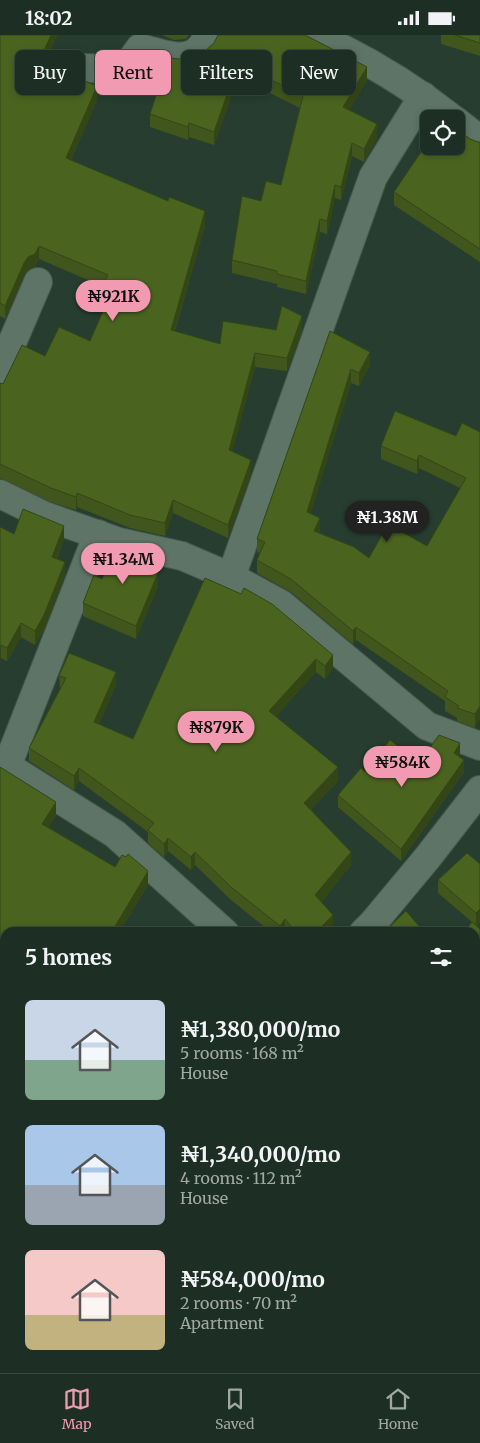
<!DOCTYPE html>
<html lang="en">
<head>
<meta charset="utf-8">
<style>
	:root { --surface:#1d2e24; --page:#25362c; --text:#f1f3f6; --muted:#a0a8a6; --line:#3b4a41; --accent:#f19ab2 }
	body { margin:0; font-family:Merriweather,serif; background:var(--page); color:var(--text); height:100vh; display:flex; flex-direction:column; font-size:19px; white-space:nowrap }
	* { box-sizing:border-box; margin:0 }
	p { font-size:16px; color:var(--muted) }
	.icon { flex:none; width:28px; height:28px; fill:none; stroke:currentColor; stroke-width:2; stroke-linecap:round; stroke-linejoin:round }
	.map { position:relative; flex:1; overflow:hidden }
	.details { position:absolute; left:0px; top:892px; width:480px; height:446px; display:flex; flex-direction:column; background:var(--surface); border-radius:15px 15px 0 0; box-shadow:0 2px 8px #0003,0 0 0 1px var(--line) }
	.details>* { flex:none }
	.hud { position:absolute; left:15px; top:15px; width:450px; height:45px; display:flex; gap:10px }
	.tools { position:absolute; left:420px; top:75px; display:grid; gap:10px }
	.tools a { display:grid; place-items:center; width:45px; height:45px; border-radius:8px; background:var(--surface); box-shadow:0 2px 8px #0003,0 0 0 1px var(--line); font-size:25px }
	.price { position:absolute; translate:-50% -42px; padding:0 11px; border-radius:18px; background:var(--accent); color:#111; font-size:16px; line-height:32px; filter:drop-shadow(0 1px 2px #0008) }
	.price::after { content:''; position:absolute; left:50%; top:30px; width:15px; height:11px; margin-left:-8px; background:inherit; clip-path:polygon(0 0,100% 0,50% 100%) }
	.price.active { background:#222; color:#fff }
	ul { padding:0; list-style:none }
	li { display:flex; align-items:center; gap:15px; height:125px; padding:0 25px }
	li span { display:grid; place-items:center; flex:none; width:140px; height:100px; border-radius:8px; color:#555 }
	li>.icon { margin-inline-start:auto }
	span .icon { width:60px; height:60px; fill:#fffc; stroke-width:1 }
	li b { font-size:21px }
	h2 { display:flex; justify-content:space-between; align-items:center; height:60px; padding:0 25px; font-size:21px }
	.pill { padding:0 18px; border-radius:8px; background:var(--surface); box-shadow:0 2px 8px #0003,0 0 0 1px var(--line); font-size:18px; line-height:45px }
	.pill.active { background:var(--accent); color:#111 }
	.status { display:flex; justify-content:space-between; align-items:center; height:35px; padding:0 25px; background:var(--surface); direction:ltr }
	.status svg { height:14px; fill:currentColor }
	.tab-bar { display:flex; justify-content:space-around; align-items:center; height:70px; border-top:1px solid var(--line); background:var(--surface); font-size:14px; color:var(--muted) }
	.tab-bar a { display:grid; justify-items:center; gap:2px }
	.tab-bar .active { color:var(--accent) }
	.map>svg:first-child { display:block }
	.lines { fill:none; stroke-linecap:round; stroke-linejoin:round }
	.minor-casing { stroke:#45584d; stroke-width:30 }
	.minor { stroke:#5d7467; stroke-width:28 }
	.wall { fill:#40561c }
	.shaded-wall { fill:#344616 }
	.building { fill:#4a6420; stroke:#344616 }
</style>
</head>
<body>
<div class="status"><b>18:02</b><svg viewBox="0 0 49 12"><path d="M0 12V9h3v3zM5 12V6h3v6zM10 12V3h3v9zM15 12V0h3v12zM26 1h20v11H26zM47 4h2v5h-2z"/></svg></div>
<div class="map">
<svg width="480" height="1338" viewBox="0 0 480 1338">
	<rect width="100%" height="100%" fill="#273d30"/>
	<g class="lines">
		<defs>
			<g id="minor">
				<path d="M 314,0 C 363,22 411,51 453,84"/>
				<path d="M 68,32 L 124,35 L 140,13 C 158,17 186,30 200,13 C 203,10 206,4 208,0"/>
				<path d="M 456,86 L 480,105"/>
				<path d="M 0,336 L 38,247"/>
				<path d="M 0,459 L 45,481 L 119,507 L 182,521 L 231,542 L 281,569 L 427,691 L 480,711"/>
				<path d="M 98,499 L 7,731 L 115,799 L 225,898"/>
				<path d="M 231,542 L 373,142 L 423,61"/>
				<path d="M 363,898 L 373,888 L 428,822 L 480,755"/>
				<path d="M 208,1338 L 208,1334"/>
			</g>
		</defs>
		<use href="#minor" class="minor-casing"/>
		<use href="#minor" class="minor"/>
	</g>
	<g class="wall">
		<path d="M 0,0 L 57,0 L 44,29 L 97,65 L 71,125 L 205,190 L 175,296 L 220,309 L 276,295 L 302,295 L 287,336 L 255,332 L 232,416 L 251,438 L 228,503 L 173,478 L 165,501 L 130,493 L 77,472 L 76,475 L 51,467 L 0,443 L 0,348 L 3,349 L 45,321 L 90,306 L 106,269 L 101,266 L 101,253 L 102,251 L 39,224 L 35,232 L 28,235 L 24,241 L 5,284 L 0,281 Z"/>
		<path d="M 162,0 L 189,0 L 186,4 L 174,5 Z"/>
		<path d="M 441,0 L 480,0 L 480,21 L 441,9 Z"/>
		<path d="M 214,8 L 367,45 L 349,75 L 377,103 L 364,127 L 352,121 L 341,165 L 335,163 L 327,199 L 320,197 L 306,259 L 277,252 L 277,249 L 232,238 L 232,225 L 261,166 L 281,150 L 300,73 L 238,42 L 214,110 L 189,102 L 188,105 L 150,92 L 150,79 L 161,46 L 159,45 L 159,32 L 179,24 L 189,23 L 204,17 Z"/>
		<path d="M 470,104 L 478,107 L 480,107 L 480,227 L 394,170 L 394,157 L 433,116 Z"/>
		<path d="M 330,296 L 370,330 L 359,351 L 351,348 L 310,479 L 320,497 L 319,498 L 369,523 L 427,511 L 460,453 L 419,433 L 417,439 L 381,424 L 381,411 L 456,401 L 480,397 L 475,693 L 457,686 L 457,683 L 445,676 L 445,666 L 356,605 L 353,609 L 291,557 L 257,538 L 257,525 L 260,518 L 257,517 L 257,504 Z"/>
		<path d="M 0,492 L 14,499 L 64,504 L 57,524 L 65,540 L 44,594 L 35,610 L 21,602 L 7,626 L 1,623 Z"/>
		<path d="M 153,531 L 152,535 L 158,551 L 136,604 L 83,581 L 83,568 L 102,544 Z"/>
		<path d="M 205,543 L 333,633 L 325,644 L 316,637 L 276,681 L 338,746 L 311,774 L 351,830 L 321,867 L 333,894 L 329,898 L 272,898 L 231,865 L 195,830 L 191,835 L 168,816 L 164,822 L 148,808 L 148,797 L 79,746 L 74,755 L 29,726 L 29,713 L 60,654 L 59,641 L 116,650 L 99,689 L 133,704 Z"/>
		<path d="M 460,720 L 459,721 L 464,737 L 401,826 L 338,772 L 338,760 L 365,737 Z"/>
		<path d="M 0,732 L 56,780 L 48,792 L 115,832 L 148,850 L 119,898 L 5,898 L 5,1009 L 0,1008 Z"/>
		<path d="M 480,829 L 480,887 L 477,891 L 480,894 L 480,1126 L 475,1121 L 475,898 L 472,887 L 438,858 L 438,845 Z"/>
		<path d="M 5,1105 L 5,1255 L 0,1254 L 0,1119 Z"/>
		<path d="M 314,1334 L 327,1334 L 326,1337 Z"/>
	</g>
	<g class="shaded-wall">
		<path d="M 51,0 L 57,0 L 39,40 L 39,27 Z"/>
		<path d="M 238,28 L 238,42 L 214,110 L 214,97 Z"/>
		<path d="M 367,32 L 367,45 L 343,86 L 343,72 Z"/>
		<path d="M 97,51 L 97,65 L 66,136 L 66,123 Z"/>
		<path d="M 189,88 L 189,102 L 188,105 L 188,92 Z"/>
		<path d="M 377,89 L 377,103 L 364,127 L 364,114 Z"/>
		<path d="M 352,108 L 352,121 L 341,165 L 341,152 Z"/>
		<path d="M 335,150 L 335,163 L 327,199 L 327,186 Z"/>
		<path d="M 205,176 L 205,190 L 171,308 L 171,295 Z"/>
		<path d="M 320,184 L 320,197 L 306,259 L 306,246 Z"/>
		<path d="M 39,211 L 39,224 L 35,232 L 28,235 L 24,241 L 5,284 L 5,271 L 24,228 L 28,222 Z"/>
		<path d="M 302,281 L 302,295 L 287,336 L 287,323 Z"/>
		<path d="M 370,317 L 370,330 L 359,351 L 359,338 Z"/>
		<path d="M 255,318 L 255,332 L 229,428 L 229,415 Z"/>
		<path d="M 351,334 L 351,348 L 307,491 L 307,477 Z"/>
		<path d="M 419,420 L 419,433 L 417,439 L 417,426 Z"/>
		<path d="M 251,425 L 251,438 L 228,503 L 228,490 Z"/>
		<path d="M 77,458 L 77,472 L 76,475 L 76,462 Z"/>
		<path d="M 173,465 L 173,478 L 165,501 L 165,488 Z"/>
		<path d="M 320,483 L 320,497 L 314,509 L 314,496 Z"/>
		<path d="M 64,491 L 64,504 L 52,535 L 52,522 Z"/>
		<path d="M 153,518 L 153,531 L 147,546 L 147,533 Z"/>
		<path d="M 65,527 L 65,540 L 44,594 L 35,610 L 35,596 Z"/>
		<path d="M 158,538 L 158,551 L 136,604 L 136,591 Z"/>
		<path d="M 21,588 L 21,602 L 7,626 L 7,613 Z"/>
		<path d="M 356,592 L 356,605 L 353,609 L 353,596 Z"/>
		<path d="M 1,610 L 1,623 L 0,626 L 0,612 Z"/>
		<path d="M 333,620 L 333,633 L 325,644 L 325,631 Z"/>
		<path d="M 316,624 L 316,637 L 269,689 L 269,676 Z"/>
		<path d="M 116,637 L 116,650 L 94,700 L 94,687 Z"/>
		<path d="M 480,671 L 480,684 L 475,693 L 475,679 Z"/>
		<path d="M 460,708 L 460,720 L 454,730 L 454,718 Z"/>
		<path d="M 464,725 L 464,737 L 401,826 L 401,814 Z"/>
		<path d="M 338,732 L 338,746 L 304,781 L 304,768 Z"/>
		<path d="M 79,733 L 79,746 L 74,755 L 74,741 Z"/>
		<path d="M 56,767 L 56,780 L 42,802 L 42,789 Z"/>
		<path d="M 168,803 L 168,816 L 164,822 L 164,809 Z"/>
		<path d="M 195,817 L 195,830 L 191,835 L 191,822 Z"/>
		<path d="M 351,817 L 351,830 L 315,874 L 315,860 Z"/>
		<path d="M 148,836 L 148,850 L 119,898 L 111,898 Z"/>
		<path d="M 480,874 L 480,887 L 476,891 L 476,878 Z"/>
		<path d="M 333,880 L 333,894 L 329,898 L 315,898 Z"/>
		<path d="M 285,884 L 285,897 L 280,898 L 280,891 Z"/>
	</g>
	<g class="building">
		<path d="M 0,0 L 51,0 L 39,27 L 97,51 L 66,123 L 168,166 L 169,162 L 205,176 L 171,295 L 220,309 L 223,286 L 276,295 L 282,271 L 302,281 L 287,323 L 255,318 L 229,415 L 251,425 L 228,490 L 173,465 L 165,488 L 130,480 L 77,458 L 76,462 L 51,453 L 0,429 L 0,348 L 3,349 L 22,310 L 45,321 L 59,292 L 90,306 L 111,258 L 101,253 L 108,240 L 39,211 L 35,219 L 28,222 L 24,228 L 5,271 L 0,268 Z"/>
		<path d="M 218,0 L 305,0 L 367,32 L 343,72 L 377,89 L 364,114 L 352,108 L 341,152 L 335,150 L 327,186 L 320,184 L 306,246 L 277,239 L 277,236 L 232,225 L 242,161 L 261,166 L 266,146 L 281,150 L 303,61 L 238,28 L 214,97 L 189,88 L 188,92 L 150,79 L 165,34 L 159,32 L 163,22 L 179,24 L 189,23 L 204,17 L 214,8 Z"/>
		<path d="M 455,0 L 480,0 L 480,8 Z"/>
		<path d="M 456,93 L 470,104 L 478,107 L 480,107 L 480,214 L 394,157 L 425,111 L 433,116 L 437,111 L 456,111 Z"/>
		<path d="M 330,296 L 370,317 L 359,338 L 351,334 L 307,477 L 320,483 L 314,496 L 354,512 L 369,523 L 388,489 L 427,511 L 466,443 L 419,420 L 417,426 L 381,411 L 395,376 L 456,401 L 462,388 L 480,397 L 480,671 L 475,679 L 457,673 L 459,671 L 445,662 L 448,656 L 356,592 L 353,596 L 291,544 L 257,525 L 265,507 L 257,504 Z"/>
		<path d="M 23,474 L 64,491 L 52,522 L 65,527 L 44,580 L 35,596 L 21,588 L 7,613 L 1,610 L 0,612 L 0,492 L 14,499 Z"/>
		<path d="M 117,509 L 153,518 L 147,533 L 158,538 L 136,591 L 83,568 L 94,540 L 102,544 Z"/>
		<path d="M 205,543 L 241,559 L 244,553 L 272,569 L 333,620 L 325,631 L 316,624 L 269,676 L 338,732 L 304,768 L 351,817 L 315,860 L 333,880 L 315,898 L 297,898 L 285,884 L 280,891 L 231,852 L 195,817 L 191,822 L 168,803 L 164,809 L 148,795 L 154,788 L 79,733 L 74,741 L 29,713 L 66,643 L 59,641 L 69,618 L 116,637 L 94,687 L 133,704 Z"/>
		<path d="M 439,700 L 460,708 L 454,718 L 464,725 L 401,814 L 338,760 L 361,733 L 365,737 L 390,705 L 419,728 Z"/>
		<path d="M 0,732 L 56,767 L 42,789 L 115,832 L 122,820 L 126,822 L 128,819 L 148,836 L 111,898 L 5,898 L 5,996 L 0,994 Z"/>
		<path d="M 467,818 L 480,829 L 480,874 L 476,878 L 438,845 Z"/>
		<path d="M 406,876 L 425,898 L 383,898 Z"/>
		<path d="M 472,887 L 480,894 L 480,1114 L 475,1109 L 475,898 L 463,898 Z"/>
		<path d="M 5,1105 L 5,1243 L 0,1242 L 0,1119 Z"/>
		<path d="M 41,1334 L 148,1334 L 147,1338 L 42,1338 Z"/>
		<path d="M 233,1334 L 241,1334 L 258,1338 L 232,1338 Z"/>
	</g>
</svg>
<div class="tools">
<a><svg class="icon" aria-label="locate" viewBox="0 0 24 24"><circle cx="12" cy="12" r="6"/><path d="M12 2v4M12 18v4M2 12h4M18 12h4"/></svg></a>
</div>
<b class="price" style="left:113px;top:287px">₦921K</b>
<b class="price active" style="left:387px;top:508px">₦1.38M</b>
<b class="price" style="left:123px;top:550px">₦1.34M</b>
<b class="price" style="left:216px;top:718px">₦879K</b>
<b class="price" style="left:402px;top:753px">₦584K</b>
<div class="hud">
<a class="pill">Buy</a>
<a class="pill active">Rent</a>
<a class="pill">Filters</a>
<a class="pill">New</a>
</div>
<section class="details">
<h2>5 homes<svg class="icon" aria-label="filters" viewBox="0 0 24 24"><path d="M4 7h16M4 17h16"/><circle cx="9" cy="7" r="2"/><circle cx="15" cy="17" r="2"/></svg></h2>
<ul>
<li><span style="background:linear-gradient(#c9d6e8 60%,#7fa58c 0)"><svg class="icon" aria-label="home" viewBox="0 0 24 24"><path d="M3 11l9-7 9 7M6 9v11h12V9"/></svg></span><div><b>₦1,380,000/mo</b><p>5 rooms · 168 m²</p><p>House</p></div></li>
<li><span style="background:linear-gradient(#a9c7e8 60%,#9aa5b1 0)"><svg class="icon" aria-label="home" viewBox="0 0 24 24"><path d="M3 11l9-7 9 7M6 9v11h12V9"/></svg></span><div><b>₦1,340,000/mo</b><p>4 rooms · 112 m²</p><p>House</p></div></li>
<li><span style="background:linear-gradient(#f6c9c9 65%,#c2b280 0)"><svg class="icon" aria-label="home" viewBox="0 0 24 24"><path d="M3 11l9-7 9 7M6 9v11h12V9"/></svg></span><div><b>₦584,000/mo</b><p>2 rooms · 70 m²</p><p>Apartment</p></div></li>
</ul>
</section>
</div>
<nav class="tab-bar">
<a class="active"><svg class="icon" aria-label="map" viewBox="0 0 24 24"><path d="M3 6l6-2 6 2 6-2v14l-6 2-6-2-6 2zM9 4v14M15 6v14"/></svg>Map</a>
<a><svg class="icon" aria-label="saved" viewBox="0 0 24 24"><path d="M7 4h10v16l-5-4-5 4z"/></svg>Saved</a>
<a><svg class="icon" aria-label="home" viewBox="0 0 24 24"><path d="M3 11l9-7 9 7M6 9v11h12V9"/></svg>Home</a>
</nav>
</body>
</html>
